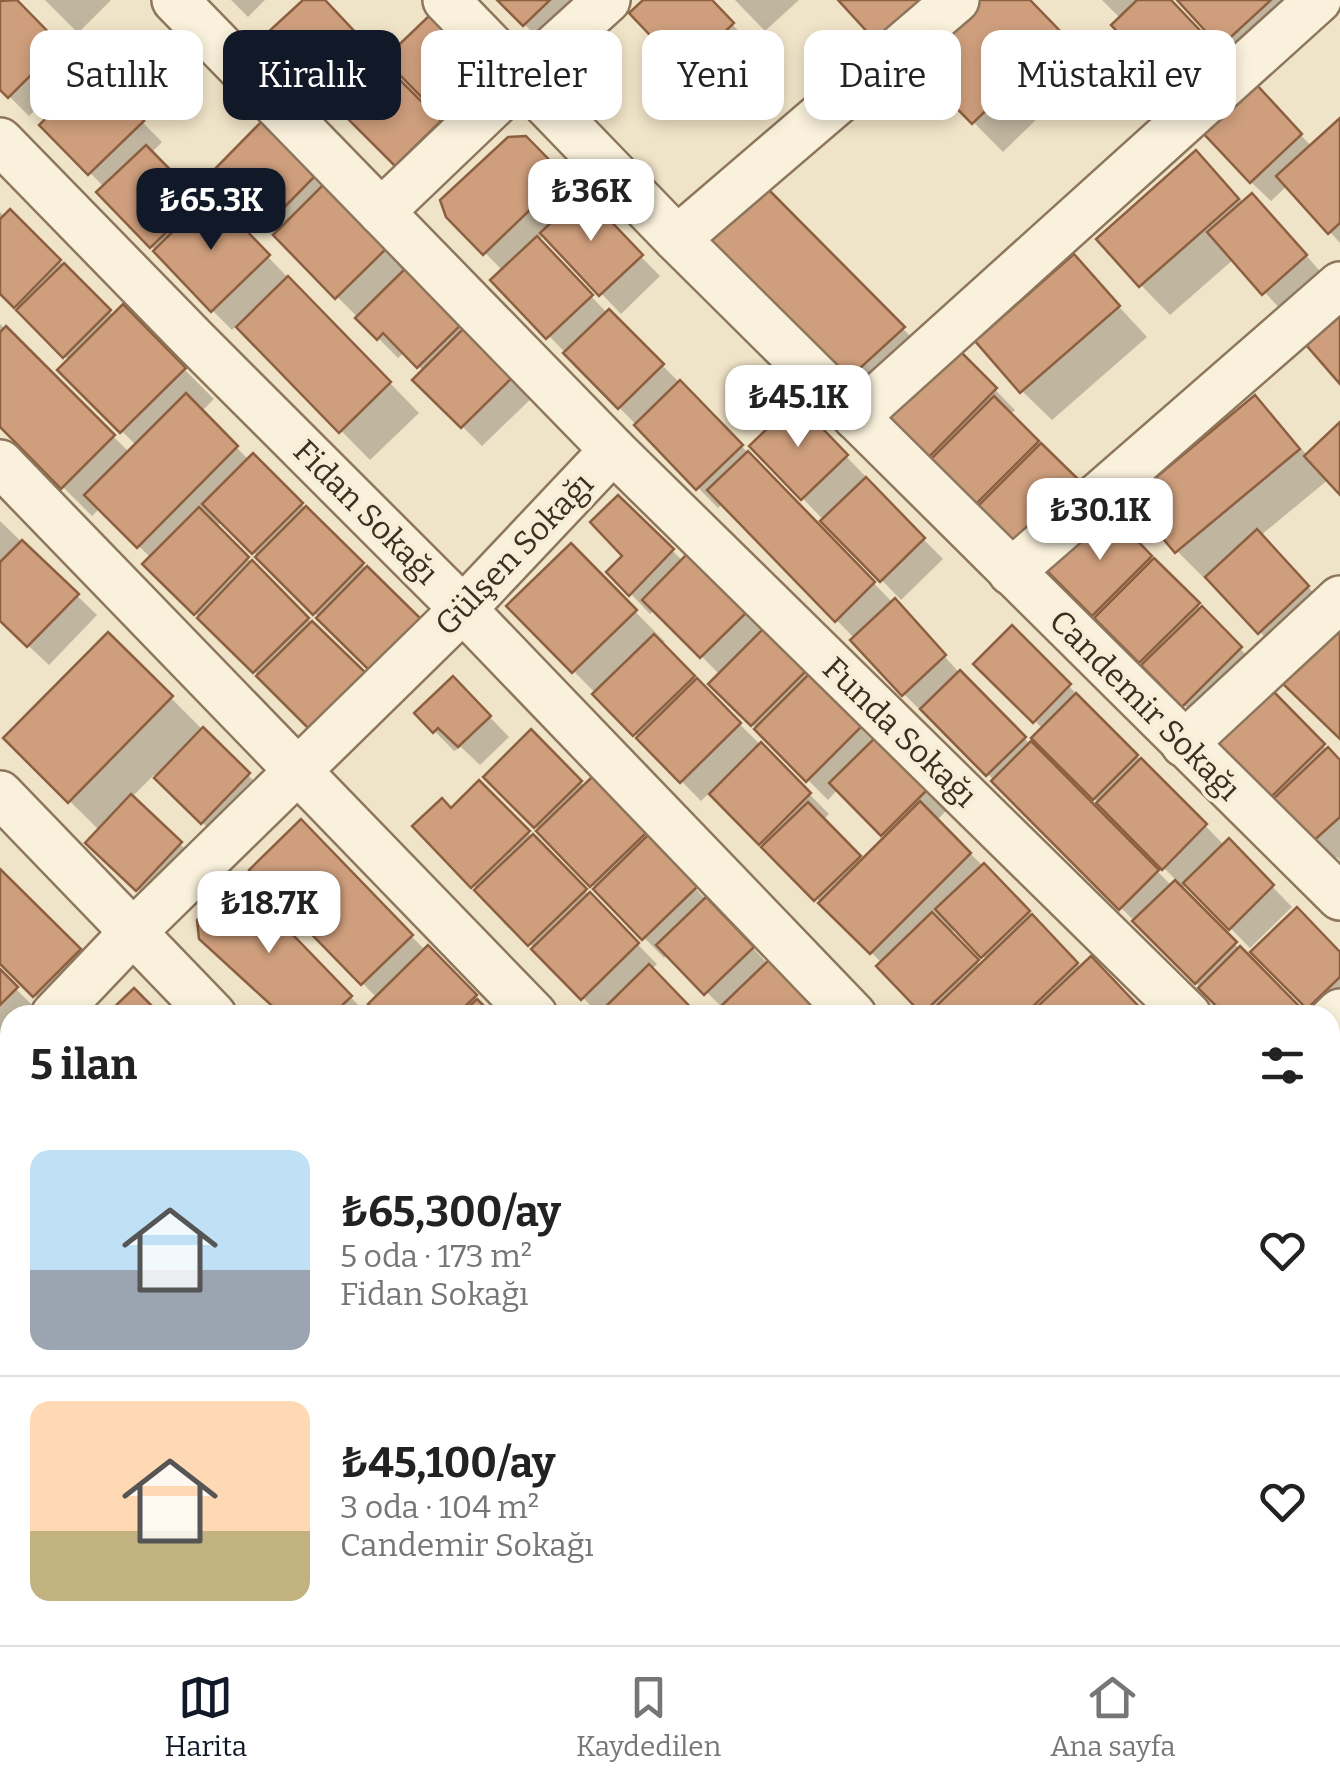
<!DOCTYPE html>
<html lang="tr">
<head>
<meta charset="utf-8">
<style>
	:root { --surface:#fff; --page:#f6f6f6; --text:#222; --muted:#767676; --line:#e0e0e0; --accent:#111827 }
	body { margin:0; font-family:Bitter,serif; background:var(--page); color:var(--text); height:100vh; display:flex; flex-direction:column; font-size:38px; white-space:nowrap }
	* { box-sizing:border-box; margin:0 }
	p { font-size:32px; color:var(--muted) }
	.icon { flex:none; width:55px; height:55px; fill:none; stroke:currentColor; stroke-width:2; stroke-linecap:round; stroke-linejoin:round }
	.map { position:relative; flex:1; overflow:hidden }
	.side { position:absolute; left:0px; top:1005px; width:1340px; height:640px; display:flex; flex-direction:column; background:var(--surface); border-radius:30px 30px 0 0; box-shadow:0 5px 15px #0003 }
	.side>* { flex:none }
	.guide { position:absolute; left:30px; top:30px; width:1280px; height:90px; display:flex; gap:20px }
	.price { position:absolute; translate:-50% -85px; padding:0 22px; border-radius:20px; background:#fff; color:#222; font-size:32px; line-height:65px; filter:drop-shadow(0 2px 5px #0008) }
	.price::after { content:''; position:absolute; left:50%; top:60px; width:30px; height:22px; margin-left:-15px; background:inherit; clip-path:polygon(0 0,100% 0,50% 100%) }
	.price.selected { background:var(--accent); color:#fff }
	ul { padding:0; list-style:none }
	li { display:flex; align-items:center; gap:30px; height:250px; padding:0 30px }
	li+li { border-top:2px solid var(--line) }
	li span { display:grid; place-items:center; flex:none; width:280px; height:200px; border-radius:20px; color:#555 }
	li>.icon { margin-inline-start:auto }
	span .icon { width:120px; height:120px; fill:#fffc; stroke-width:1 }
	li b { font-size:42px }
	h2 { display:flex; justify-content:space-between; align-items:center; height:120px; padding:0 30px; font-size:42px }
	.pill { padding:0 35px; border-radius:20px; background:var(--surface); box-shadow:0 5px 15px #0003; font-size:35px; line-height:90px }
	.pill.selected { background:var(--accent); color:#fff }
	.tab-bar { display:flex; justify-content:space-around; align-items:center; height:140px; border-top:2px solid var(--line); background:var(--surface); font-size:28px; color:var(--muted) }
	.tab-bar a { display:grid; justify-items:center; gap:5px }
	.tab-bar .selected { color:var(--accent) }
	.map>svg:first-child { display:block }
	.shadow { fill:#0003; fill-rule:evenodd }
	.building { fill:#cf9f7d; stroke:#8d5f41; stroke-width:2.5 }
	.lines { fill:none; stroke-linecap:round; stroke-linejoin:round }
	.street-casing { stroke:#8d765c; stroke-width:50 }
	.street { stroke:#faf1dc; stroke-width:45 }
	.labels { text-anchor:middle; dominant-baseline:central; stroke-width:8; stroke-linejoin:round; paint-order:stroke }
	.street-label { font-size:32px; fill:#3d2e20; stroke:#f7eed8 }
</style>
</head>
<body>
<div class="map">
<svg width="1340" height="1645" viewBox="0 0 1340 1645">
	<rect width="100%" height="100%" fill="#f0e4c8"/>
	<g class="shadow">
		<path d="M 0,0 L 13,0 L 79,67 L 29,116 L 0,87 Z"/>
		<path d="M 45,0 L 111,0 L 78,33 Z"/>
		<path d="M 231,0 L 265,0 L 248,17 Z"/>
		<path d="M 307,0 L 322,0 L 459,143 L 417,184 L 327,95 Z"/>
		<path d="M 500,0 L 609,0 L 554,54 Z"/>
		<path d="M 647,0 L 709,0 L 752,45 L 706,89 L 686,69 Z"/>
		<path d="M 735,0 L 799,0 L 765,31 Z"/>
		<path d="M 841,0 L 960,23 L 983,0 L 1027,0 L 1091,66 L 1003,152 L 922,70 L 914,77 Z"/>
		<path d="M 1102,0 L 1169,0 L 1230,64 L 1189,103 L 1170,83 L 1121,19 Z"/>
		<path d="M 1180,0 L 1283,0 L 1296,14 L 1241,65 Z"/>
		<path d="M 429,19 L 506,96 L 465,137 L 388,59 Z"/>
		<path d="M 95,74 L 162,142 L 151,153 L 203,206 L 211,198 L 419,413 L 370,460 L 237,325 L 232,330 L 212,310 L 100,192 L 105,188 L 43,125 Z"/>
		<path d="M 1275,107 L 1312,147 L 1340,122 L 1340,243 L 1288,185 L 1271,201 L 1251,182 Z"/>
		<path d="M 263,124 L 539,391 L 482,446 L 416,380 L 424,372 L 405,352 L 398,358 L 286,245 L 284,247 L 212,176 Z"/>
		<path d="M 525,139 L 660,276 L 621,314 L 544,234 L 538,241 L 608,314 L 609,312 L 700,403 L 893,603 L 914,622 L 963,677 L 1172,886 L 1177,881 L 1034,738 L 1043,729 L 977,664 L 1012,628 L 1225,846 L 1229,842 L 1292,907 L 1250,948 L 1187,884 L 1181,890 L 1305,1015 L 1228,1015 L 926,712 L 924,714 L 904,694 L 855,639 L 723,503 L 718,508 L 494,280 L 503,271 L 448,215 Z"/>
		<path d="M 1196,154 L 1244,203 L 1272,216 L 1325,277 L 1284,313 L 1234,259 L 1170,315 L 1141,285 Z"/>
		<path d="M 767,191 L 932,358 L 878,408 L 711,243 Z"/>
		<path d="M 0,212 L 5,217 L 10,212 L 114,316 L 123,308 L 214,399 L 201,412 L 249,460 L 253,456 L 440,642 L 392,690 L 222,521 L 216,527 L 386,697 L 333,749 L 145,564 L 151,558 L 100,508 L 92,516 L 0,424 L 0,324 L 130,453 L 137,446 L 60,370 L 70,361 L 0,290 Z"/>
		<path d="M 1074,258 L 1147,337 L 1052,420 L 1022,391 Z"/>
		<path d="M 955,349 L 1015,410 L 1010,415 L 1098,502 L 1038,563 L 890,415 Z"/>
		<path d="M 1255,398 L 1308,456 L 1340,426 L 1340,491 L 1329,479 L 1260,536 L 1327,607 L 1279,652 L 1209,578 L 1207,581 L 1177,551 L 1133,499 Z"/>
		<path d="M 796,404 L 866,477 L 864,479 L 943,559 L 901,600 L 752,446 Z"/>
		<path d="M 618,498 L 683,561 L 688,556 L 767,632 L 874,742 L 878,739 L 948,809 L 936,821 L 1004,886 L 1082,968 L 1091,959 L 1145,1015 L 926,1015 L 880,966 L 883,964 L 710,792 L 701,801 L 510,606 L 571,546 L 665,642 L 661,645 L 829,814 L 823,820 L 863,861 L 887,838 L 838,789 L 828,800 L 712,684 L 720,675 L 655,609 L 650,614 L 610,572 L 626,556 ZM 956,927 L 987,960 L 986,971 L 950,934 Z"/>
		<path d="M 1108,514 L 1260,669 L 1204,725 L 1051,571 Z"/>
		<path d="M 0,521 L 97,615 L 49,665 L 0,619 Z"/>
		<path d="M 108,635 L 268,795 L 222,842 L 154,775 L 131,798 L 200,863 L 158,909 L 109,862 L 100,831 L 6,738 Z"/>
		<path d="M 453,679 L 509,737 L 480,765 L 461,747 L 454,751 L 417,713 Z"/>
		<path d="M 1272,694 L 1340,763 L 1340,860 L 1337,857 L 1332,862 L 1219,745 Z"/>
		<path d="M 531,733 L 585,787 L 592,781 L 768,964 L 821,1015 L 730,1015 L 668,954 L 664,958 L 487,777 Z"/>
		<path d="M 479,783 L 657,964 L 651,970 L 695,1015 L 600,1015 L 416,827 L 451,811 Z"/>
		<path d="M 300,823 L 426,951 L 428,949 L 493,1015 L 383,1015 L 377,998 L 252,870 Z"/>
		<path d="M 0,872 L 109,980 L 55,1015 L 0,960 Z"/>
		<path d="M 268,912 L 366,1013 L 368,1011 L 372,1015 L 283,1015 Z"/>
		<path d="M 1254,952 L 1340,955 L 1340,1016 L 1317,1015 Z"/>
		<path d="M 0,973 L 36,1009 L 30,1015 L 10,1015 L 10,1035 L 0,1044 Z"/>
		<path d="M 0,1189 L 10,1200 L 10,1274 L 0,1267 Z"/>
		<path d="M 0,1311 L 10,1321 L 10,1342 L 0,1352 Z"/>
		<path d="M 0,1515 L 10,1525 L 10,1602 L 0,1591 Z"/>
		<path d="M 233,1635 L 327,1635 L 337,1645 L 243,1645 Z"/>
		<path d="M 551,1635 L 775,1635 L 785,1645 L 561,1645 Z"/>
		<path d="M 902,1635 L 988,1635 L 998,1645 L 912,1645 Z"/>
	</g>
	<g class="building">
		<path d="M 17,0 L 61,45 L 8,98 L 0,90 L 0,1 Z"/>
		<path d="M 303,0 L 325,0 L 373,51 L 325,97 L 266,34 Z"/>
		<path d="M 497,0 L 550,0 L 523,26 Z"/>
		<path d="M 643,0 L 712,0 L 734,23 L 684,71 L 629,13 Z"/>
		<path d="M 838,0 L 937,0 L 883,49 Z"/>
		<path d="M 980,0 L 1030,0 L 1064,35 L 972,124 L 914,65 Z"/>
		<path d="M 1137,0 L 1171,0 L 1212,43 L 1168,85 L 1111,25 Z"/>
		<path d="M 1177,0 L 1271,0 L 1220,47 Z"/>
		<path d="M 429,16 L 488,75 L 443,119 L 384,59 Z"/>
		<path d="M 382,62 L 441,121 L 395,166 L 336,107 Z"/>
		<path d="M 95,71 L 144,121 L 88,175 L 39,125 Z"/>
		<path d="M 1256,84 L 1302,134 L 1250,183 L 1203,133 Z"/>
		<path d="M 1340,118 L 1340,223 L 1328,234 L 1276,176 Z"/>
		<path d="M 263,120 L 318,173 L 263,229 L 208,176 Z"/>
		<path d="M 526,136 L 565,176 L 483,255 L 446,217 L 440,200 L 508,137 Z"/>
		<path d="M 146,145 L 200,200 L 150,248 L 96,192 Z"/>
		<path d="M 1196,150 L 1239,199 L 1139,287 L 1096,239 Z"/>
		<path d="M 331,177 L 393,242 L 335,299 L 273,235 Z"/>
		<path d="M 767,188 L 905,327 L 847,380 L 707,242 Z"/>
		<path d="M 583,192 L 643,255 L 599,296 L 540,233 Z"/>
		<path d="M 1252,193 L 1307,255 L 1262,295 L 1207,232 Z"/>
		<path d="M 211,194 L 270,255 L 211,312 L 153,251 Z"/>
		<path d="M 10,209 L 61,260 L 14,308 L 0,294 L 0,219 Z"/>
		<path d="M 537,236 L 593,295 L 546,339 L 490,280 Z"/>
		<path d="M 1074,254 L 1120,306 L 1020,393 L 975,341 Z"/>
		<path d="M 414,260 L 469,317 L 417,368 L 383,333 L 377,340 L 355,318 Z"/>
		<path d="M 64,263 L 111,310 L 63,358 L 16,310 Z"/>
		<path d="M 288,276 L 391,382 L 339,433 L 236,327 Z"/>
		<path d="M 1340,301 L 1340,384 L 1300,338 Z"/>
		<path d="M 123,304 L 186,368 L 120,433 L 57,370 Z"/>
		<path d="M 609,309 L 664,364 L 618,409 L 563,353 Z"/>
		<path d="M 472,320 L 521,369 L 461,428 L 412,380 Z"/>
		<path d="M 6,326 L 115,435 L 61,489 L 0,427 L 0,332 Z"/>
		<path d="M 955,346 L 997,388 L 929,457 L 886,415 Z"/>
		<path d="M 680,380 L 743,445 L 696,490 L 634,425 Z"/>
		<path d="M 186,393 L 238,446 L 137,548 L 84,495 Z"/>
		<path d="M 1255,395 L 1300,449 L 1175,553 L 1130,499 Z"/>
		<path d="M 994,396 L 1039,441 L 976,504 L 931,459 Z"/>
		<path d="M 796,401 L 848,455 L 801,500 L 749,446 Z"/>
		<path d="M 1340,422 L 1340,495 L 1304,456 Z"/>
		<path d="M 1041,443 L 1080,481 L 1017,545 L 978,506 Z"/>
		<path d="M 748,451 L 875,582 L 835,622 L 707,490 Z"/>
		<path d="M 253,453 L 303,503 L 252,554 L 202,504 Z"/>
		<path d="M 866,477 L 925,538 L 880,582 L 820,521 Z"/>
		<path d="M 618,495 L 674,549 L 629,596 L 606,572 L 622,556 L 590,522 Z"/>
		<path d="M 306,506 L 364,563 L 313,615 L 255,557 Z"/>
		<path d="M 199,507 L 249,557 L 194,615 L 142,564 Z"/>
		<path d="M 1108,510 L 1152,556 L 1092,616 L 1047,571 Z"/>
		<path d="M 1257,529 L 1309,586 L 1258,634 L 1205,577 Z"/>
		<path d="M 22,540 L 79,594 L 27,647 L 0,621 L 0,562 Z"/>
		<path d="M 571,543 L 637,610 L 572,673 L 506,606 Z"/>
		<path d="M 688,553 L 749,610 L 700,658 L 642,600 Z"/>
		<path d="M 1154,558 L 1200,603 L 1139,663 L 1094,618 Z"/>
		<path d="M 252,560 L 309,618 L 253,673 L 197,618 Z"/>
		<path d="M 367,566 L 422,620 L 371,672 L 316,618 Z"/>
		<path d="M 895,598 L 946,655 L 902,696 L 850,640 Z"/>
		<path d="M 1202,606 L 1242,647 L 1182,707 L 1141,665 Z"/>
		<path d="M 312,621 L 368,675 L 311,731 L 256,676 Z"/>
		<path d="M 1012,625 L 1071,684 L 1033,723 L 973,664 Z"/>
		<path d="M 1340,626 L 1340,739 L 1283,684 Z"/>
		<path d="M 764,628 L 807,670 L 751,726 L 708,684 Z"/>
		<path d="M 108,632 L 173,696 L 68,803 L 3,738 Z"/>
		<path d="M 654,634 L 695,676 L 633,736 L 592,694 Z"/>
		<path d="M 960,670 L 1026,737 L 986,776 L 920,709 Z"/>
		<path d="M 810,673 L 862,726 L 806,782 L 754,729 Z"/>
		<path d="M 453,676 L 491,716 L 458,747 L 438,728 L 433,733 L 414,713 Z"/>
		<path d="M 697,678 L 741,723 L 680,783 L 636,738 Z"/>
		<path d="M 1272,690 L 1325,744 L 1269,799 L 1215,745 Z"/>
		<path d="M 1076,693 L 1138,755 L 1093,800 L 1031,738 Z"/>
		<path d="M 203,727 L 250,773 L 201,824 L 154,778 Z"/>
		<path d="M 531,729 L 582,781 L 534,828 L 483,777 Z"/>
		<path d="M 878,735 L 930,787 L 881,836 L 829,783 Z"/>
		<path d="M 1031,741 L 1159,870 L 1119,910 L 991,781 Z"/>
		<path d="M 761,742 L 811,793 L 759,845 L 709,794 Z"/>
		<path d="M 1328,747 L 1340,760 L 1340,817 L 1310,844 L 1270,802 Z"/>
		<path d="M 1141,758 L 1207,824 L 1162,870 L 1096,803 Z"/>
		<path d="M 592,777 L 646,833 L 590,887 L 536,831 Z"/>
		<path d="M 479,780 L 530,831 L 471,888 L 412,826 L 442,798 L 451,808 Z"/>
		<path d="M 131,794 L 182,842 L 136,891 L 85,843 Z"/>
		<path d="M 920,801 L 971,853 L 870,954 L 818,903 Z"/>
		<path d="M 808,802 L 861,856 L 814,901 L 761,847 Z"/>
		<path d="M 301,819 L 413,935 L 361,985 L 249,870 Z"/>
		<path d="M 533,834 L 587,889 L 528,946 L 474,890 Z"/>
		<path d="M 648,835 L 698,886 L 642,940 L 593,889 Z"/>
		<path d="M 1229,838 L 1274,885 L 1229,930 L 1183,883 Z"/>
		<path d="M 984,863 L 1030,911 L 981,958 L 935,909 Z"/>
		<path d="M 0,869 L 81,949 L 33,997 L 0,964 Z"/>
		<path d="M 239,879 L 352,996 L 332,1015 L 282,1015 L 199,939 L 197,920 Z"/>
		<path d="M 1175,880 L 1237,942 L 1195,984 L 1132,921 Z"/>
		<path d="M 590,892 L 639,943 L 581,1000 L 531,949 Z"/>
		<path d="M 706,897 L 754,947 L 704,995 L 656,945 Z"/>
		<path d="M 1297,907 L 1340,952 L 1340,977 L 1307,1009 L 1250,952 Z"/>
		<path d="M 932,912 L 979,960 L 922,1014 L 876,966 Z"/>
		<path d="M 1032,914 L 1078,963 L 1024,1015 L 927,1015 Z"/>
		<path d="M 428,945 L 477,995 L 456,1015 L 379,1015 L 368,1004 Z"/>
		<path d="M 1240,946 L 1304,1011 L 1301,1015 L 1225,1015 L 1198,988 Z"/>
		<path d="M 1091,956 L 1144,1012 L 1141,1015 L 1047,1015 L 1038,1006 Z"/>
		<path d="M 770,959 L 823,1015 L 726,1015 L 719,1008 Z"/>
		<path d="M 649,964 L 698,1015 L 597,1015 Z"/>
		<path d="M 0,969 L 18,987 L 0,1005 Z"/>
		<path d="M 134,988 L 161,1015 L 106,1015 Z"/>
		<path d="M 477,999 L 493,1015 L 460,1015 Z"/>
		<path d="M 1340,1058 L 1340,1124 L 1330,1113 L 1330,1068 Z"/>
		<path d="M 0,1187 L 10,1197 L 10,1219 L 0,1228 Z"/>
		<path d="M 1330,1222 L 1340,1232 L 1340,1332 L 1330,1322 Z"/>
		<path d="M 10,1224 L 10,1278 L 0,1268 L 0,1234 Z"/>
		<path d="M 10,1361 L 10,1420 L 0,1411 L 0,1371 Z"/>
		<path d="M 1340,1410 L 1340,1473 L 1330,1463 L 1330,1420 Z"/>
		<path d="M 10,1531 L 10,1606 L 0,1595 L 0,1540 Z"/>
		<path d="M 1340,1534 L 1340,1645 L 1329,1635 L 1330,1545 Z"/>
		<path d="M 32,1635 L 120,1635 L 125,1640 L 120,1645 L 25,1645 L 24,1644 Z"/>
		<path d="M 230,1635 L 281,1635 L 271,1645 L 240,1645 Z"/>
		<path d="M 308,1635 L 330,1635 L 340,1645 L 299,1645 Z"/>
		<path d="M 353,1635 L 466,1635 L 476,1645 L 363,1645 Z"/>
		<path d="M 548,1635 L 637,1635 L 627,1645 L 558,1645 Z"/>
		<path d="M 643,1635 L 736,1635 L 726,1645 L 633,1645 Z"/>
		<path d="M 899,1635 L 973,1635 L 963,1645 L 909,1645 Z"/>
		<path d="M 1217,1635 L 1291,1635 L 1300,1645 L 1220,1645 L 1213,1638 Z"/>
	</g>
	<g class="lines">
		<defs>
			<g id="street">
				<path d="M 446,0 L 677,239 L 1340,897"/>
				<path d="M 0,141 L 194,340 L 463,609 L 853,1015"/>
				<path d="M 381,212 L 522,77 L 607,0"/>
				<path d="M 677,239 L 956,0"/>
				<path d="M 856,417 L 1318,0"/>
				<path d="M 613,450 L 1188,1015"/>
				<path d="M 0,463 L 534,1015"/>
				<path d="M 1011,572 L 1340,285"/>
				<path d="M 1184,744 L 1340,599"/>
				<path d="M 0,794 L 213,1015"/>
				<path d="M 54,1015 L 133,932 L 463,609 L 613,450 L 175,0"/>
				<path d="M 1330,1022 L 1340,1012"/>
				<path d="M 0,1072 L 10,1062"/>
				<path d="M 0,1143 L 10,1153"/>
				<path d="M 1330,1161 L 1340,1172"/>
				<path d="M 0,1455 L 10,1465"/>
				<path d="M 1330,1508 L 1340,1519"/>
				<path d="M 178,1635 L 188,1645"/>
				<path d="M 484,1635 L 493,1645"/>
				<path d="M 822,1635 L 832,1645"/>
				<path d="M 1142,1635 L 1152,1645"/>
			</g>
		</defs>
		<use href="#street" class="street-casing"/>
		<use href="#street" class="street"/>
	</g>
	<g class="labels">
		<g class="street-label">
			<text transform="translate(366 512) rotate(45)">Fidan Sokağı</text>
			<text transform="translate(514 554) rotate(-46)">Gülşen Sokağı</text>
			<text transform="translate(1145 705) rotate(45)">Candemir Sokağı</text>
			<text transform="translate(900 732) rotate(44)">Funda Sokağı</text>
		</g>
	</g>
</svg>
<b class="price" style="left:591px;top:244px">₺36K</b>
<b class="price selected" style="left:211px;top:253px">₺65.3K</b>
<b class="price" style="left:798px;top:450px">₺45.1K</b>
<b class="price" style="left:1100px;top:563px">₺30.1K</b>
<b class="price" style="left:269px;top:956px">₺18.7K</b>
<div class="guide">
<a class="pill">Satılık</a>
<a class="pill selected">Kiralık</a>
<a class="pill">Filtreler</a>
<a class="pill">Yeni</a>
<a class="pill">Daire</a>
<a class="pill">Müstakil ev</a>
</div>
<section class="side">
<h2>5 ilan<svg class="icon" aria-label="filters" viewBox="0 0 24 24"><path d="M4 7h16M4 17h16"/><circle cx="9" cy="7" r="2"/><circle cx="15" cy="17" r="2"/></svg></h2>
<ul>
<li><span style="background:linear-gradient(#bfe0f5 60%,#9aa5b1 0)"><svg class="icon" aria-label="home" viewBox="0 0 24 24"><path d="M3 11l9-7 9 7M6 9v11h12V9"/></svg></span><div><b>₺65,300/ay</b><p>5 oda · 173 m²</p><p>Fidan Sokağı</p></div><svg class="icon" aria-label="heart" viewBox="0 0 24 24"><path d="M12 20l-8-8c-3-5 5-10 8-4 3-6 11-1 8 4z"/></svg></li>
<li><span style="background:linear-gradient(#ffd9b3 65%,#c2b280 0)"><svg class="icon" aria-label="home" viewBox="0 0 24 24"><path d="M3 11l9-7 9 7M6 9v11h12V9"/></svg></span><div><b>₺45,100/ay</b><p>3 oda · 104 m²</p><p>Candemir Sokağı</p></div><svg class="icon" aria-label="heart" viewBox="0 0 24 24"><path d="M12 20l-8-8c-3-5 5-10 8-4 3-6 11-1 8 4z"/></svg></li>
</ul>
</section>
</div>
<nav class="tab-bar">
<a class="selected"><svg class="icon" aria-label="map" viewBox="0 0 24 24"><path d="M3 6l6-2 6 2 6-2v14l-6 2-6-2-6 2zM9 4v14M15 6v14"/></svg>Harita</a>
<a><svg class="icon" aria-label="saved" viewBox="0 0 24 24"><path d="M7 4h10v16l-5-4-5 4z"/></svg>Kaydedilen</a>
<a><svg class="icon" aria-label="home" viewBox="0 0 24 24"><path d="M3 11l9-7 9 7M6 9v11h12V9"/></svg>Ana sayfa</a>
</nav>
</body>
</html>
